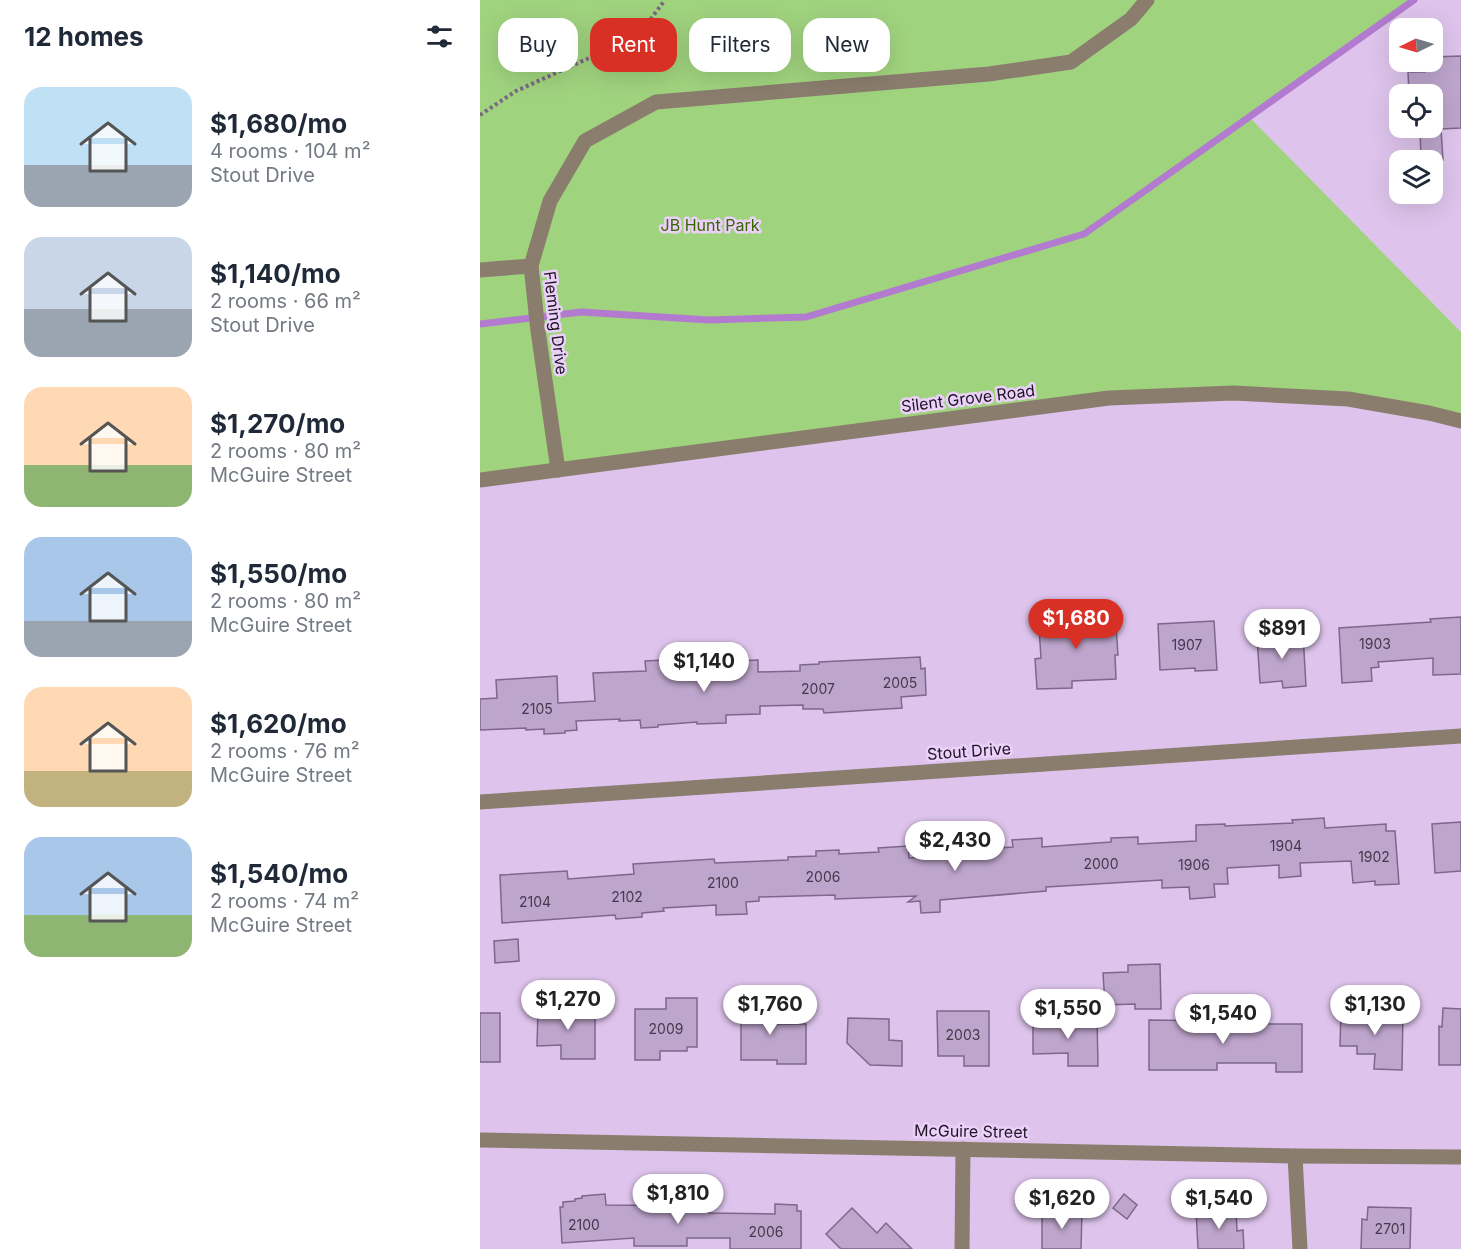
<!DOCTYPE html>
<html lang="en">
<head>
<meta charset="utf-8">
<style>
	:root { --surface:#fff; --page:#f6f6f7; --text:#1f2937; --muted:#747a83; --accent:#d93025 }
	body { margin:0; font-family:Inter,sans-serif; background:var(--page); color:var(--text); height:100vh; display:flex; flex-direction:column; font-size:22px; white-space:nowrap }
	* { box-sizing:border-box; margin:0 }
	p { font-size:20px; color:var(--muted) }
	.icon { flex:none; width:33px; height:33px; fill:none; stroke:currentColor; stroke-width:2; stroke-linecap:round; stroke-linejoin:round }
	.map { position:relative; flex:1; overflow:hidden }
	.details { display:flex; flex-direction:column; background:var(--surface); width:480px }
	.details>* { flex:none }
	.banner { position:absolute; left:18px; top:18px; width:570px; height:54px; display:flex; gap:12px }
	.needle { width:39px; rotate:265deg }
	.tools { position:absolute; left:909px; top:18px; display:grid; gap:12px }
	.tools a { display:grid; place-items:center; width:54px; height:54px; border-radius:12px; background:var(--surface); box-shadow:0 6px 24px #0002; font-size:30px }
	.price { position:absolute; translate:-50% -51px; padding:0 14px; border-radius:21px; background:#fff; color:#222; font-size:20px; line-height:39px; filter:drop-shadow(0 2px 3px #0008) }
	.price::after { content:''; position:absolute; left:50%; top:36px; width:18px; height:14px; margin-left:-9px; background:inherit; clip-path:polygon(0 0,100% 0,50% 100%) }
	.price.selected { background:var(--accent); color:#fff }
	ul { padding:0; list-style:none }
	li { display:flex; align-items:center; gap:18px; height:150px; padding:0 24px }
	li span { display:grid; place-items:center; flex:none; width:168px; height:120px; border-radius:18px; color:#555 }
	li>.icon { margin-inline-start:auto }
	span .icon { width:72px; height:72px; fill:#fffc; stroke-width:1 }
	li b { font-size:26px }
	h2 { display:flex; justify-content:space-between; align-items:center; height:72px; padding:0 24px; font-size:26px }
	.chip { padding:0 21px; border-radius:18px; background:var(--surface); box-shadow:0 6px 24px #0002; font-size:21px; line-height:54px }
	.chip.selected { background:var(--accent); color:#fff }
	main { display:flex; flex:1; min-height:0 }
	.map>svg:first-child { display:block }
	.green { fill:#a0d37e }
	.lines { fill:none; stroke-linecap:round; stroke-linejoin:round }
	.stream { stroke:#b27bcf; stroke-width:7 }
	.building { fill:#bea5cc; stroke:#7e678b; stroke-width:1.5 }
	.path { stroke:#796883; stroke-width:4; stroke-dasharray:3 3; stroke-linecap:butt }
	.minor { stroke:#8a7d6e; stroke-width:15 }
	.labels { text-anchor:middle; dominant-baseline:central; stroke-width:5; stroke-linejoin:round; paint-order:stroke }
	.number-label { font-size:14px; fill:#46384d }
	.park-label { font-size:16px; fill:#376601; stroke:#ebd1fa }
	.street-label { font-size:16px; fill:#1e1423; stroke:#ebd1fa }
</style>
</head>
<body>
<main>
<section class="details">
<h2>12 homes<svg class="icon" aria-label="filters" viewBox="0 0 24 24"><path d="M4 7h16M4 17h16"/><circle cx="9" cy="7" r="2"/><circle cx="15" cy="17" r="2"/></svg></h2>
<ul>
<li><span style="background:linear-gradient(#bfe0f5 65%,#9aa5b1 0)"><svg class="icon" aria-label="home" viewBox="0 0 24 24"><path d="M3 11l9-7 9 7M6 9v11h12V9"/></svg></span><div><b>$1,680/mo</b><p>4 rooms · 104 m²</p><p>Stout Drive</p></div></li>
<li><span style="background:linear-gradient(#c9d6e8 60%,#9aa5b1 0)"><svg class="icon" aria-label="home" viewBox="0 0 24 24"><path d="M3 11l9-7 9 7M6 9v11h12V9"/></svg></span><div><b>$1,140/mo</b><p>2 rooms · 66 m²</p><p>Stout Drive</p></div></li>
<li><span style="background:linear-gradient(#ffd9b3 65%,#8fb573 0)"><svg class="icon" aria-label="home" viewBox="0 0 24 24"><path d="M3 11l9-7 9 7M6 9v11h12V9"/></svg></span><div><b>$1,270/mo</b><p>2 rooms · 80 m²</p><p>McGuire Street</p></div></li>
<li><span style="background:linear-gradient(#a9c7e8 70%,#9aa5b1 0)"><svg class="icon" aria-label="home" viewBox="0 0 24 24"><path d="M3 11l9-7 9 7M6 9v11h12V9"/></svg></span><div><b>$1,550/mo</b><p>2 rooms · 80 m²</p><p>McGuire Street</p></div></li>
<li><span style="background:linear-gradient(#ffd9b3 70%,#c2b280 0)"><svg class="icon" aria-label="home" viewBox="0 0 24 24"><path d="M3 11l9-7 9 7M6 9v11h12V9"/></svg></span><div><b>$1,620/mo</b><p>2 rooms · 76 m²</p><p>McGuire Street</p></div></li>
<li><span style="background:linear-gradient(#a9c7e8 65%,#8fb573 0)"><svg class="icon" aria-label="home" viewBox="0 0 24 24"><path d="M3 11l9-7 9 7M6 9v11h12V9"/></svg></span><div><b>$1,540/mo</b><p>2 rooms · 74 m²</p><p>McGuire Street</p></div></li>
</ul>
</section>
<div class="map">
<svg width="981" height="1249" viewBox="0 0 981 1249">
	<rect width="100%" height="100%" fill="#dec4ec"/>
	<path class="green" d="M 0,0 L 932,0 L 769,117 L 981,332 L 981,421 L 868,399 L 629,398 L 0,480 Z"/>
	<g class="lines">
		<path class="stream" d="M 0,324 L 101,312 L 229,320 L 326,317 L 604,234 L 934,0"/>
	</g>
	<g class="building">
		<path d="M 981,56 L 981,128 L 961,129 L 963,160 L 941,160 L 940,128 L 952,128 L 952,94 L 929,94 L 928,72 L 945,72 L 945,62 L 952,62 L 952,57 Z"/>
		<path d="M 616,606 L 617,627 L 636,626 L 638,655 L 635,655 L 636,679 L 592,681 L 592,688 L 557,689 L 555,659 L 561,658 L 559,627 L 576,626 L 575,608 Z"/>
		<path d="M 981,617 L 981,674 L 953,675 L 953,658 L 898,662 L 899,667 L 891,668 L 892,681 L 862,683 L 859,628 L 951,622 L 950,619 Z"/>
		<path d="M 734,621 L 737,670 L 715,671 L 715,668 L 680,670 L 678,624 Z"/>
		<path d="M 823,634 L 826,686 L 803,688 L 802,681 L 780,683 L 777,637 Z"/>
		<path d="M 231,653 L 231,662 L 278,660 L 278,672 L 320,671 L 320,665 L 339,664 L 339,662 L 440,657 L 441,669 L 445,668 L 446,695 L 421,697 L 422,708 L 344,713 L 343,709 L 323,709 L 323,705 L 280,706 L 280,714 L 246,715 L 246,723 L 217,724 L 217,722 L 178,725 L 178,727 L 161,728 L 160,720 L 139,721 L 140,719 L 96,721 L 97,730 L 85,731 L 85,733 L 64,734 L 64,729 L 46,730 L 46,728 L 0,730 L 0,699 L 17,698 L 16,680 L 77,676 L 78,703 L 115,701 L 113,673 L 166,671 L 165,661 L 205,659 L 204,654 Z"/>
		<path d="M 844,818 L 845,828 L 906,824 L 906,831 L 915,831 L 919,884 L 895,885 L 895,881 L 873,883 L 871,861 L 820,863 L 821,876 L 799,878 L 799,865 L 747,868 L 748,884 L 734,884 L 735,897 L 710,899 L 709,887 L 682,888 L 682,880 L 566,887 L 566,891 L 460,900 L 460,912 L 441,913 L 440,901 L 428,902 L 436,896 L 355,899 L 355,895 L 279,897 L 279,901 L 266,902 L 267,914 L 236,915 L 236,905 L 183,908 L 184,911 L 162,913 L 162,917 L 136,919 L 135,915 L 22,923 L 20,875 L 87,871 L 88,879 L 154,874 L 153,864 L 234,859 L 235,863 L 308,860 L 308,857 L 336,856 L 336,851 L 359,850 L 359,854 L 399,852 L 398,848 L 428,846 L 429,858 L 490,854 L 490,850 L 533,847 L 532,840 L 562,838 L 562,847 L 631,842 L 631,838 L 658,837 L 658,844 L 716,841 L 716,825 L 745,824 L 745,826 L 813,823 L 812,820 Z"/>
		<path d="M 981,822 L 981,871 L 955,873 L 952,824 Z"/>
		<path d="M 38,939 L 39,961 L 15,963 L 14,941 Z"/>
		<path d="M 680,964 L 681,1009 L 655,1009 L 655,1004 L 625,1005 L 623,973 L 648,972 L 648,965 Z"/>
		<path d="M 261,995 L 285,995 L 285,1024 L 326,1024 L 326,1064 L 297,1064 L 297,1060 L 261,1060 Z"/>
		<path d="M 186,998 L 217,998 L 217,1047 L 207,1047 L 207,1051 L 180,1051 L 180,1060 L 155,1060 L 155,1009 L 186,1009 Z"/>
		<path d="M 58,1008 L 115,1008 L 115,1059 L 81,1059 L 81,1045 L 57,1046 Z"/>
		<path d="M 963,1008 L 981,1009 L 981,1065 L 959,1065 L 959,1026 L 962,1027 Z"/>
		<path d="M 861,1010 L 923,1012 L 922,1070 L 894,1069 L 895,1054 L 877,1054 L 877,1046 L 860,1046 Z"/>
		<path d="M 457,1011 L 509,1011 L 509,1066 L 484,1066 L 484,1056 L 458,1056 Z"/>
		<rect x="0" y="1013" width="20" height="49"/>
		<path d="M 368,1018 L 409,1019 L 409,1040 L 422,1041 L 422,1066 L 390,1065 L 367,1043 Z"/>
		<path d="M 553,1019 L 617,1019 L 618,1066 L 588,1066 L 588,1053 L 553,1054 Z"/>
		<path d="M 669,1020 L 738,1021 L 738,1024 L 822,1024 L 822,1072 L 796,1072 L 796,1063 L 737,1063 L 737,1070 L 669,1070 Z"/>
		<path d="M 125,1194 L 126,1205 L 229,1206 L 229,1213 L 295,1214 L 295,1204 L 317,1205 L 317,1211 L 321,1211 L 321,1249 L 250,1249 L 250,1238 L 207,1238 L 207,1246 L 154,1246 L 154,1238 L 82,1243 L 80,1207 L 83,1207 L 83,1202 L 95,1201 L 95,1199 L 102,1198 L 102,1196 Z"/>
		<path d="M 644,1194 L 657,1205 L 647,1219 L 633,1208 Z"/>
		<path d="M 888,1207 L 931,1208 L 930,1249 L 881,1249 L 882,1219 L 887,1220 Z"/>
		<path d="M 372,1208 L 397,1233 L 406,1223 L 432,1249 L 361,1249 L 346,1234 Z"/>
		<path d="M 756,1208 L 757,1231 L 763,1230 L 764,1249 L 718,1249 L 716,1210 Z"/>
		<path d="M 562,1211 L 602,1211 L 601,1249 L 562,1249 Z"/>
	</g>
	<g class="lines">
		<path class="path" d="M 0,115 L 36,91 L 158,36 L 185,0"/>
		<g class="minor">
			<path d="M 0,270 L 51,266"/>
			<path d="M 78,470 L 58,331 L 51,266 L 70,201 L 105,141 L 176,102 L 509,74 L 591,62 L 651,19 L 667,0"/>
			<path d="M 0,480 L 629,398 L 753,393 L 868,399 L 949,413 L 981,421"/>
			<path d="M 0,802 L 981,736"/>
			<path d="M 0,1140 L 815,1156 L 981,1157"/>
			<path d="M 815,1156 L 820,1249"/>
			<path d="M 482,1249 L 483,1149"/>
		</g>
	</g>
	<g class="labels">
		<g class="number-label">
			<text x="895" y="643">1903</text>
			<text x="707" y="644">1907</text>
			<text x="420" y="682">2005</text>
			<text x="338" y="688">2007</text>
			<text x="57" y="708">2105</text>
			<text x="806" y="845">1904</text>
			<text x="894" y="856">1902</text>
			<text x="621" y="863">2000</text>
			<text x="714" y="864">1906</text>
			<text x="343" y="876">2006</text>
			<text x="243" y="882">2100</text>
			<text x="147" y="896">2102</text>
			<text x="55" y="901">2104</text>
			<text x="186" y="1028">2009</text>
			<text x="483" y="1034">2003</text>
			<text x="104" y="1224">2100</text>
			<text x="910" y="1228">2701</text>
			<text x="286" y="1231">2006</text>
		</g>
		<g class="park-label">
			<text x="230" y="225">JB Hunt Park</text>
		</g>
		<g class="street-label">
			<text transform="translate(76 323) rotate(83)">Fleming Drive</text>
			<text transform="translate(488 398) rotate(-7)">Silent Grove Road</text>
			<text transform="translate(489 751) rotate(-4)">Stout Drive</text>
			<text transform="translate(491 1131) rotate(1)">McGuire Street</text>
		</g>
	</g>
</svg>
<div class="tools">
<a><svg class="needle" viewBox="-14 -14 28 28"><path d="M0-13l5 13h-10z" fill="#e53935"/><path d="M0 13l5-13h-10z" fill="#747a83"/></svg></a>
<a><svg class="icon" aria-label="locate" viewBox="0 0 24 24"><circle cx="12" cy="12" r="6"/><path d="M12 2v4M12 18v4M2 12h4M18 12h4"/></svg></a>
<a><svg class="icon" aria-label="layers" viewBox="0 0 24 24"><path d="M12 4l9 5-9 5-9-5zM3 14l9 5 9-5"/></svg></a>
</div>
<b class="price selected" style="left:596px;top:650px">$1,680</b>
<b class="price" style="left:802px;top:660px">$891</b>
<b class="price" style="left:224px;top:693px">$1,140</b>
<b class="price" style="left:475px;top:872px">$2,430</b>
<b class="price" style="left:88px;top:1031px">$1,270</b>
<b class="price" style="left:290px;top:1036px">$1,760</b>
<b class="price" style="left:895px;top:1036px">$1,130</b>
<b class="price" style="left:588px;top:1040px">$1,550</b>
<b class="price" style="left:743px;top:1045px">$1,540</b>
<b class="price" style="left:198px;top:1225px">$1,810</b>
<b class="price" style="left:582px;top:1230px">$1,620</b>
<b class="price" style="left:739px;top:1230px">$1,540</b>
<div class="banner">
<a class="chip">Buy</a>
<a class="chip selected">Rent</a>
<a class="chip">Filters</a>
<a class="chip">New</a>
</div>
</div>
</main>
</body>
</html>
